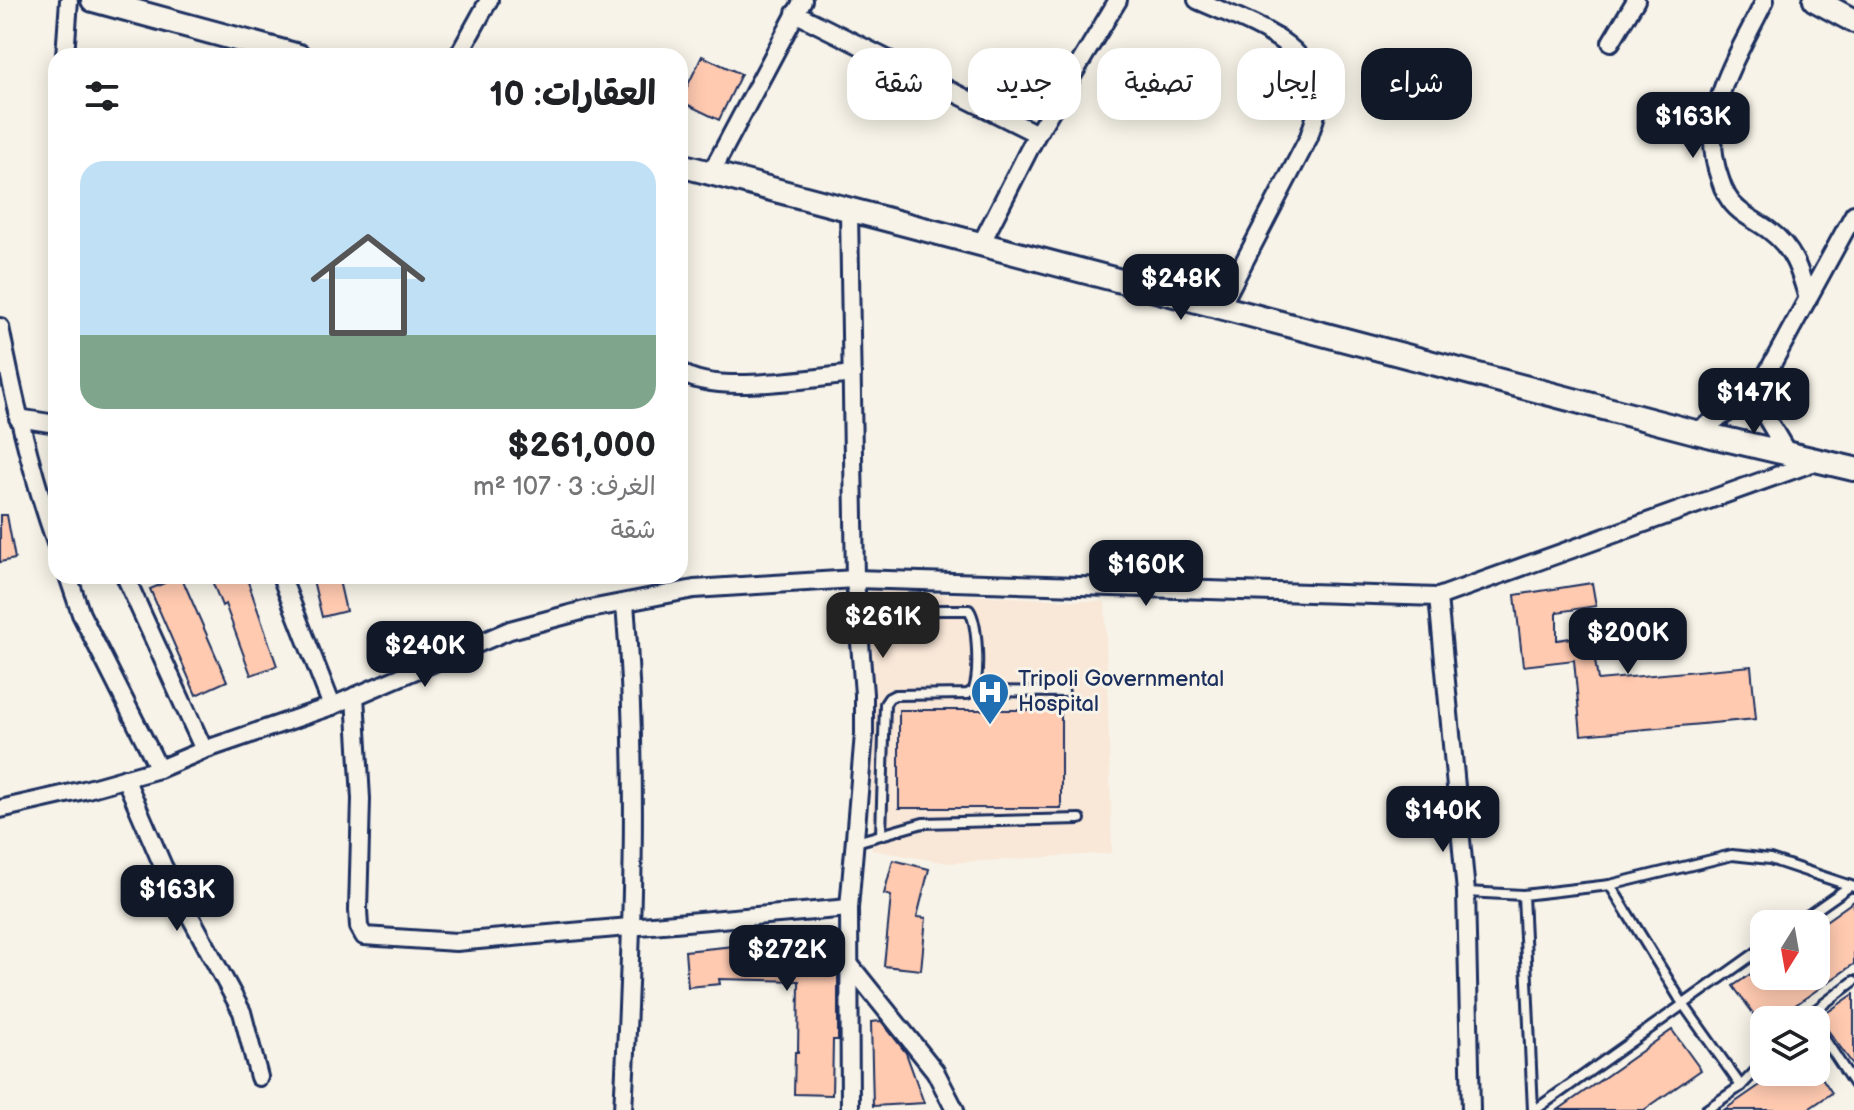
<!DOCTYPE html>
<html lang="ar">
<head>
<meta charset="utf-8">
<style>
	:root { --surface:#fff; --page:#f6f6f6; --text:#202124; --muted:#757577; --line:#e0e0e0; --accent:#111827 }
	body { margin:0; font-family:"Balsamiq Sans","Playpen Sans Arabic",sans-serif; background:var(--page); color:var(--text); direction:rtl; height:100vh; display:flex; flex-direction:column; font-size:30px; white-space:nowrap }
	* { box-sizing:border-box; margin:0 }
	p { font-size:26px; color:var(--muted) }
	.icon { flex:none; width:44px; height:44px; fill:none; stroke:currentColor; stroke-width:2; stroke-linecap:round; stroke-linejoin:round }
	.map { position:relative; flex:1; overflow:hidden; direction:ltr }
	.details { position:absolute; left:48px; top:48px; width:640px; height:536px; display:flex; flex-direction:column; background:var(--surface); border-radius:24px; box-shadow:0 4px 20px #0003; direction:rtl }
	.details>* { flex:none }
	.guide { position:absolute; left:712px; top:48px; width:760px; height:72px; direction:rtl; display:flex; gap:16px }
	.needle { width:52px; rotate:191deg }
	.fabs { position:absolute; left:1750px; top:910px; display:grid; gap:16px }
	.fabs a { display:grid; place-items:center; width:80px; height:80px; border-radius:16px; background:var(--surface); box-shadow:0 4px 20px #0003; font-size:40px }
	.price { position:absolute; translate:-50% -68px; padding:0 18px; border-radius:16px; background:var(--accent); color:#fff; font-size:26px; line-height:52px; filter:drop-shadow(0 2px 4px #0008) }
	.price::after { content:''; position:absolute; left:50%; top:48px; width:24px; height:18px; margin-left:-12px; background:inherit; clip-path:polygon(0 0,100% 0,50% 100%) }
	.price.selected { background:#222; color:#fff }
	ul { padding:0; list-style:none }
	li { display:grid; align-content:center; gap:16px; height:424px; padding:0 32px }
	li+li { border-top:2px solid var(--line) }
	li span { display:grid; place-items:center; height:248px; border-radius:24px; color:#555 }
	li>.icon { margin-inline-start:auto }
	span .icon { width:144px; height:144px; fill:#fffc; stroke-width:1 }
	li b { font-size:34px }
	h2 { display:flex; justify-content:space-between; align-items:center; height:96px; padding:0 32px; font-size:34px }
	.pill { padding:0 28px; border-radius:24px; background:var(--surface); box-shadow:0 4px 20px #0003; font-size:28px; line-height:72px }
	.pill.selected { background:var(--accent); color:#fff }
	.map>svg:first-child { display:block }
	.built { fill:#f9e7d7 }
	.building { fill:#ffcab0; stroke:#1b2f5e; stroke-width:2 }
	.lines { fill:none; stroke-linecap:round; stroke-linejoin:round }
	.lane-casing { stroke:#1b2f5e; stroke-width:14 }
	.street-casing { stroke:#1b2f5e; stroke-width:22 }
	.secondary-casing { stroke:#1b2f5e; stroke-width:28 }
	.lane { stroke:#f7f3e8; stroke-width:8 }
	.street { stroke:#f7f3e8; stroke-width:16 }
	.secondary { stroke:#f7f3e8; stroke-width:22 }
	.labels { text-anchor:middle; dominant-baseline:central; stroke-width:6; stroke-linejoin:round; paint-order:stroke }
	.poi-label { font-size:22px; fill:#1b2f5e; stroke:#f7f3e8; text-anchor:start }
</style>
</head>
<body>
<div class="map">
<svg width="1854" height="1110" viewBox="0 0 1854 1110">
	<rect width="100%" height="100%" fill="#f7f3e8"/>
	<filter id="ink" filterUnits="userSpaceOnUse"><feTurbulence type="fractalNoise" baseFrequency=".0125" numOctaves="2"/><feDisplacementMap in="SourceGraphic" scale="16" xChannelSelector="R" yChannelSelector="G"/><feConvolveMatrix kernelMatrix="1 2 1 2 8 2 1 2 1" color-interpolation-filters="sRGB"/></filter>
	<g filter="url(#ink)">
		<path class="built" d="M 871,590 L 1105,602 L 1112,853 L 949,863 L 872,850 Z"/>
		<g class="building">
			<path d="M 702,56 L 741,74 L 719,120 L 680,101 Z"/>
			<path d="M 0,515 L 7,515 L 15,559 L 0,562 Z"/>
			<path d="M 181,576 L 227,681 L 196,695 L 150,589 Z"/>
			<path d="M 210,576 L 246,576 L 277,666 L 251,675 L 225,604 L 222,606 Z"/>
			<path d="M 312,576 L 338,576 L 346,611 L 322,617 Z"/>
			<path d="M 1592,583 L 1596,606 L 1557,612 L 1557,640 L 1591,635 L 1598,680 L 1751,666 L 1756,719 L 1581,735 L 1574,660 L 1523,666 L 1515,595 Z"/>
			<rect x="899" y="710" width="162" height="98"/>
			<path d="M 893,860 L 929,869 L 917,917 L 926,918 L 921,970 L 884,966 L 891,896 L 884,894 Z"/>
			<path d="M 1854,901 L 1854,964 L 1774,1020 L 1758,1020 L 1733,986 L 1764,965 L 1764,976 L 1816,976 L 1816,928 Z"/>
			<path d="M 838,936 L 838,1040 L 833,1040 L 832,1095 L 794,1094 L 795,1052 L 798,1052 L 799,981 L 719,979 L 720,984 L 688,987 L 685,951 L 734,946 L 734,940 L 795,942 L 795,937 Z"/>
			<path d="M 1854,994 L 1854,1066 L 1819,1018 Z"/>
			<path d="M 881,1021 L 906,1053 L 924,1103 L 873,1106 L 871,1022 Z"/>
			<path d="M 1672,1030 L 1701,1070 L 1644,1110 L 1558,1110 Z"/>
			<path d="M 1779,1072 L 1818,1072 L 1832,1093 L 1807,1110 L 1724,1110 Z"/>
		</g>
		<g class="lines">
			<defs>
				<g id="lane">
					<path d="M 858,610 L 969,610 C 978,623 980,677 973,691 L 967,694 L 895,695 L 889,698 L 885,704 L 881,835"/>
					<path d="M 973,691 L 1064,692"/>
					<path d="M 856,842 L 923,823 L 1080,819"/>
					<path d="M 1610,885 L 1683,1004 L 1741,1086"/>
					<path d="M 1466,892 L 1523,895 L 1610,885 L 1732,855 L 1770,859 L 1854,887"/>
					<path d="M 1523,895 L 1533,1110"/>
					<path d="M 1796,924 L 1850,886"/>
					<path d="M 1812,1020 L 1809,1015 L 1854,981"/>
					<path d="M 1816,1026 L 1854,1084"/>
					<path d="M 1535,1110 L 1764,947"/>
					<path d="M 1706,1110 L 1741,1086 L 1764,1062"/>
				</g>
				<g id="street">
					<path d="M 1197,0 C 1245,22 1321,42 1317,107 C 1317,117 1311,128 1309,137 L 1220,308"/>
					<path d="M 1765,0 C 1738,57 1696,114 1720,179 C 1723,190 1730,203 1739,210 C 1748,218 1760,223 1770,231 C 1794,249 1800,271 1808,299"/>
					<path d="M 795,13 L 1037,134"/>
					<path d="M 1611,42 L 1636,0"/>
					<path d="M 65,56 L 69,0"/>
					<path d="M 458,56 L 489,0"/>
					<path d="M 711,173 L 803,0"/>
					<path d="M 849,211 L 855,579 L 864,694 L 864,734 L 849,908 L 850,1110"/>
					<path d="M 981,244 L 1037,134 L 1118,0"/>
					<path d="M 0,327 C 14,401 31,472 56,543"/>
					<path d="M 680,371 C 709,396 813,378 852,374"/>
					<path d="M 1754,397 L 1788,454"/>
					<path d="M 18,418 L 56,424"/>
					<path d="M 1695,432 L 1754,397 L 1854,214"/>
					<path d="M 68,576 L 81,614 L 159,769"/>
					<path d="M 125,576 L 204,750"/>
					<path d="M 281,576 L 332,706"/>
					<path d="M 1438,597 L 1466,892 L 1471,1110"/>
					<path d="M 355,696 L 361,799 L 358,910 L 359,927 L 364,936 L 456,942 L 849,908"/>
					<path d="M 125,778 L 163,866 L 242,1012 L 259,1077"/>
					<path d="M 0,809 L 84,790 L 159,769 L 204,750 L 332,706 L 510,630 L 585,610 L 694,589 L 855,579 L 1438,597 L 1815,462"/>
					<path d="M 850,965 L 935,1071 L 955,1110"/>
					<path d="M 623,1110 C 632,942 639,771 625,603"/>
				</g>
				<g id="secondary">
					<path d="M 93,0 L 299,56"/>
					<path d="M 1815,0 L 1854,21"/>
					<path d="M 680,165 L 1695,432 L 1854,469"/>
				</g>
			</defs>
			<use href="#lane" class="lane-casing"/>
			<use href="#street" class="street-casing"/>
			<use href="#secondary" class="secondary-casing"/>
			<use href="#lane" class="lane"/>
			<use href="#street" class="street"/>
			<use href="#secondary" class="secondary"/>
		</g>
	</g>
	<defs>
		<symbol id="hospital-pin" viewBox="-11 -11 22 30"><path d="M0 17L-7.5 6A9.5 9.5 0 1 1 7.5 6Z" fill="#1f6fb2" stroke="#f7f3e8"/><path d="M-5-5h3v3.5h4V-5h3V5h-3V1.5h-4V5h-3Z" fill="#fff"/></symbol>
	</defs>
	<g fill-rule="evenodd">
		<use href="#hospital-pin" x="968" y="670" width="44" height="60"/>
	</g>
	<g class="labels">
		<g class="poi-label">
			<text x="1018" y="679">Tripoli Governmental<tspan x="1018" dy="25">Hospital</tspan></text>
		</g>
	</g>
</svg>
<div class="fabs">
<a><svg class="needle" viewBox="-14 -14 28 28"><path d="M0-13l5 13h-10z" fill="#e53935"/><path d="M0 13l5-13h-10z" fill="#757577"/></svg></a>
<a><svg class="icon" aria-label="layers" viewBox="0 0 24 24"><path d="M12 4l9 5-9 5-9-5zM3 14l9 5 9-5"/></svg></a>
</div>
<b class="price" style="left:1693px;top:160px">$163K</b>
<b class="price" style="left:1181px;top:322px">$248K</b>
<b class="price" style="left:1754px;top:436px">$147K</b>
<b class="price" style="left:1146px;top:608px">$160K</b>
<b class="price selected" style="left:883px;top:660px">$261K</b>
<b class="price" style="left:1628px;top:676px">$200K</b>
<b class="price" style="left:425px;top:689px">$240K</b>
<b class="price" style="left:1443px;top:854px">$140K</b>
<b class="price" style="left:177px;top:933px">$163K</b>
<b class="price" style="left:787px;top:993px">$272K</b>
<div class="guide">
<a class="pill selected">شراء</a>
<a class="pill">إيجار</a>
<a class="pill">تصفية</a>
<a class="pill">جديد</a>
<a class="pill">شقة</a>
</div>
<section class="details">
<h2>العقارات: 10<svg class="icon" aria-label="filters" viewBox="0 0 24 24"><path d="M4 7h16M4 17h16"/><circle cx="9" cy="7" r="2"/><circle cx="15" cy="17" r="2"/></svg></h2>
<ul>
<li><span style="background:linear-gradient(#bfe0f5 70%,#7fa58c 0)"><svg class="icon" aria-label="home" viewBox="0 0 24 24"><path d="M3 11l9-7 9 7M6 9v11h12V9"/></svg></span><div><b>$261,000</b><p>الغرف: 3 · 107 m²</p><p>شقة</p></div></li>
</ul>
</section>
</div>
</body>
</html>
